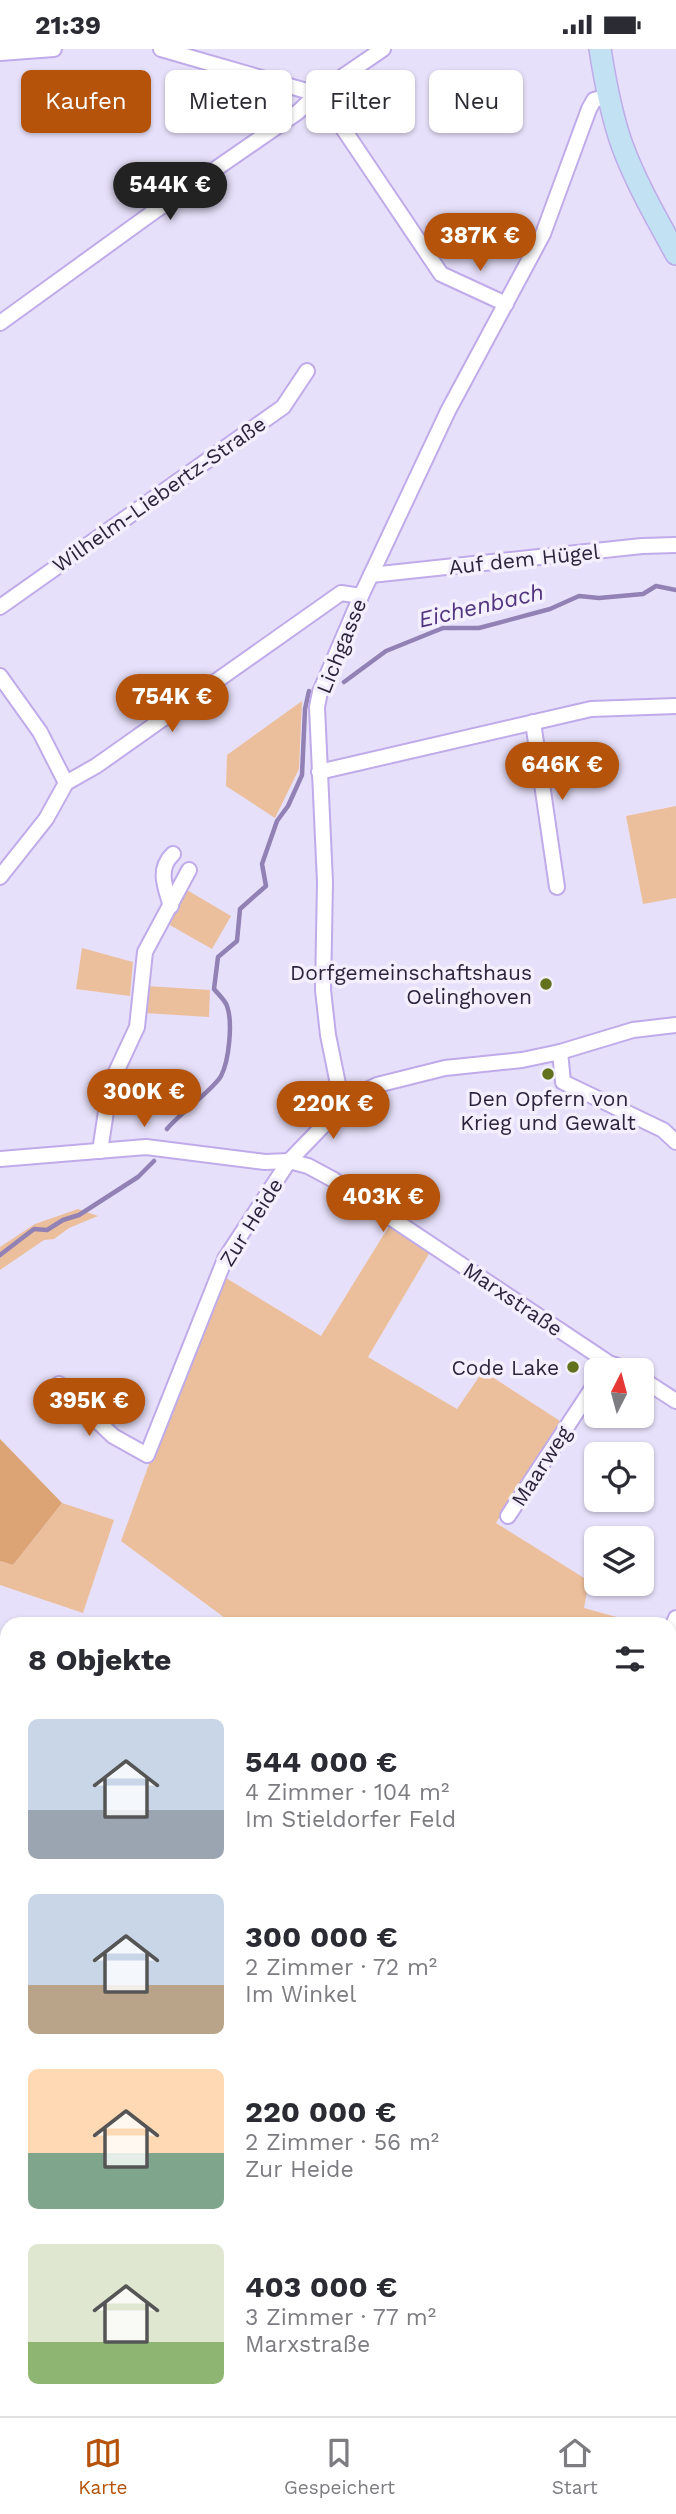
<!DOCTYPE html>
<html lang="de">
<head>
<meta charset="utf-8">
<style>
	:root { --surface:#fff; --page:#f2f2f3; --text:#2b2b33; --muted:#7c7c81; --line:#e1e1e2; --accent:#b45309 }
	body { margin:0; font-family:"Work Sans",sans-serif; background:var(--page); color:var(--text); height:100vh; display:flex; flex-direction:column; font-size:26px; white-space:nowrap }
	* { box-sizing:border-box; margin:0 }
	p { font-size:23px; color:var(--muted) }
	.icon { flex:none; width:38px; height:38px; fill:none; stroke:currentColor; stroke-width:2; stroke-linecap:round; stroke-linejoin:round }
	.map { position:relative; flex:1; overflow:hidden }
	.panel { position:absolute; left:0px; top:1568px; width:677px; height:800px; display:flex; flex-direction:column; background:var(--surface); border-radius:21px 21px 0 0; box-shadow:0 2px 5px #0004 }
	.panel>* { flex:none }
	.hud { position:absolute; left:21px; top:21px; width:635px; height:63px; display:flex; gap:14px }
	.needle { width:46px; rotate:6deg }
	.tools { position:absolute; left:584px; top:1309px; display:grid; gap:14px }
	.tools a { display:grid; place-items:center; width:70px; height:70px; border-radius:10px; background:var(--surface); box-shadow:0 2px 5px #0004; font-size:35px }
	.price { position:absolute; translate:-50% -60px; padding:0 16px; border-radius:24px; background:var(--accent); color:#fff; font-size:23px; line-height:46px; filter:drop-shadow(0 2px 4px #0008) }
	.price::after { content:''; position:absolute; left:50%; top:42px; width:21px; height:16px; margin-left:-10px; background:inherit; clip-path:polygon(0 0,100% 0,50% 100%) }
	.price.active { background:#222; color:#fff }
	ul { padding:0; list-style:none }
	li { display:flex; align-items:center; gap:21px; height:175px; padding:0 28px }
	li span { display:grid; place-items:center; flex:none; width:196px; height:140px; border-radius:10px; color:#555 }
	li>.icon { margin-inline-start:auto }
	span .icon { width:84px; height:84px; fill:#fffc; stroke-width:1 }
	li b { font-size:30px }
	h2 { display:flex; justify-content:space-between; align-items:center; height:84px; padding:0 28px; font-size:30px }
	.tag { padding:0 24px; border-radius:10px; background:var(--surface); box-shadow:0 2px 5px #0004; font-size:24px; line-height:63px }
	.tag.active { background:var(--accent); color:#fff }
	.status { display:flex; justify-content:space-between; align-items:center; height:49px; padding:0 35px; background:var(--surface); direction:ltr }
	.status svg { height:19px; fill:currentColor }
	.menu { display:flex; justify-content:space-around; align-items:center; height:98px; border-top:2px solid var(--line); background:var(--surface); font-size:19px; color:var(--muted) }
	.menu a { display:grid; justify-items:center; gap:4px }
	.menu .active { color:var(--accent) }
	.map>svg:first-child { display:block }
	.green { fill:#ecbf9c }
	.forest { fill:#dca375 }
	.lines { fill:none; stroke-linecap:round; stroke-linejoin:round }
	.stream { stroke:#9281b4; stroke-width:4.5 }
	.street-casing { stroke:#bfabe9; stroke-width:18 }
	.secondary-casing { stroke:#bfabe9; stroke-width:24 }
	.street { stroke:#fff; stroke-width:14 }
	.secondary { stroke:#c2e1f3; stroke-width:21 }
	.poi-dot { fill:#62711c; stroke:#f3effd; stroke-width:2.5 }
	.labels { text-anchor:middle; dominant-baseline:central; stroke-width:7; stroke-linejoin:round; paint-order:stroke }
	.street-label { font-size:21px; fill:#2c243c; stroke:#f3effd }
	.poi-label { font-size:21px; fill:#2c243c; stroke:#f3effd; text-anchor:end }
	.water-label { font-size:23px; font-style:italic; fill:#51347e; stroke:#f3effd }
</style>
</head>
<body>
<div class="status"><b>21:39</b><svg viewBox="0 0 49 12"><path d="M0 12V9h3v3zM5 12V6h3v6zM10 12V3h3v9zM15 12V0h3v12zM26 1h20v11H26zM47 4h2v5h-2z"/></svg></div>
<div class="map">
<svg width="676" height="2367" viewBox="0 0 676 2367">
	<rect width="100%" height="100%" fill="#e7e0fa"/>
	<g class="green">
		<path d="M 302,652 L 299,720 L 275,769 L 226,737 L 227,706 Z"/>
		<path d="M 676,757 L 676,849 L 643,855 L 626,767 Z"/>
		<path d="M 187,841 L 231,867 L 212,900 L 168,875 Z"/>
		<path d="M 82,899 L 133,913 L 130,947 L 76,940 Z"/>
		<path d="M 146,937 L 210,941 L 209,968 L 144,964 Z"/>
		<path d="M 78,1160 L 98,1167 L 69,1179 L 54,1190 L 44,1191 L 0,1221 L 0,1198 L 35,1175 Z"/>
		<path d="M 389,1177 L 430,1203 L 368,1308 L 457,1360 L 483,1322 L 560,1372 L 496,1474 L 589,1532 L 584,1559 L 642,1575 L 233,1575 L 121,1492 L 152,1407 L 226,1229 L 321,1287 Z"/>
		<path d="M 62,1454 L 114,1471 L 83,1564 L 0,1536 L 0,1512 L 13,1516 Z"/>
		<path d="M 676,1580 L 676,1996 L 670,1992 L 670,1595 Z"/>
		<path d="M 7,1761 L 7,1804 L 0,1825 L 0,1780 Z"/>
	</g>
	<path class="forest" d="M 0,1390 L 62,1454 L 13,1516 L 0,1512 Z"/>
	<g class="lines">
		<g class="stream">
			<path d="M 344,633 L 386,602 L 443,579 L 479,579 L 550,560 L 579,547 L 599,549 L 643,545 L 656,537 L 676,541"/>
			<path d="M 167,1080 C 179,1065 215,1039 221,1027 C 229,1012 233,973 227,957 C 225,951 218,945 214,940 L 218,908 L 237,892 L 240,860 L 266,837 L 262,815 L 277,772 L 288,757 L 302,726 L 305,660 L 309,642"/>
			<path d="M 0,1206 L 34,1180 L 47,1181 L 63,1171 L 79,1166 L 138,1128 L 154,1112"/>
		</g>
		<defs>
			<g id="street">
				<path d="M 161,0 L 317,45"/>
				<path d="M 0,4 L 54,0"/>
				<path d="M 317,45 L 328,57 L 441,225 L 506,255"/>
				<path d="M 0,274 L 152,164 L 298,63 L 317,45 L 383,0"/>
				<path d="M 371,526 L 642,497 L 676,496"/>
				<path d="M 0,558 L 283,358 L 307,322"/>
				<path d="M 0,627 L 40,683 L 66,734"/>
				<path d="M 533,673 L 557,838"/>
				<path d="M 319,723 L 591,660 L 676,657"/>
				<path d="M 0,828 L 46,770 L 66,734 L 96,717 L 341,544 L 361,547"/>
				<path d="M 171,857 C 165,838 157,820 173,805"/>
				<path d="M 560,1003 L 563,1033 L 663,1081 L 676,1093"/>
				<path d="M 350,1049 L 339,1040 L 328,986 L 323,941 L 325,833 L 317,658 L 320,643 L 361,547 L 448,362 L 543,185 L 589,60 L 594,51 L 608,47"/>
				<path d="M 100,1102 L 110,1036 L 137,978 L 145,903 L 189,821"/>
				<path d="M 0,1110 L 146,1098 L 265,1113 L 289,1112 L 308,1117 L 334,1131 L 609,1314 L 629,1321"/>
				<path d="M 642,1330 L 676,1352"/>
				<path d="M 59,1335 L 113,1387 L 147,1406 L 225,1210 L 289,1112 L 350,1049 L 377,1036 L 445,1019 L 522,1011 L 560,1003 L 633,981 L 676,976"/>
				<path d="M 508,1467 L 597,1332"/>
				<path d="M 670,1585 L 676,1569"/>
			</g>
			<path id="secondary" d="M 600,0 C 605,32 611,65 622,96 C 636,134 657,170 676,205"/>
		</defs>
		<use href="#street" class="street-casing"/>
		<use href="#secondary" class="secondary-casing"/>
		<use href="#street" class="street"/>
		<use href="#secondary" class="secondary"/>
	</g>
	<g class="poi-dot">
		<circle cx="546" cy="935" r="7"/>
		<circle cx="548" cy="1025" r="7"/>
		<circle cx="573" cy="1318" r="7"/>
	</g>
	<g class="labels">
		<g class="street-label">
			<text transform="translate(159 445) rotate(-35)">Wilhelm-Liebertz-Straße</text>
			<text transform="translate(524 510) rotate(-6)">Auf dem Hügel</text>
			<text transform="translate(341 597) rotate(-68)">Lichgasse</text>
			<text transform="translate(251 1173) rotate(-58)">Zur Heide</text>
			<text transform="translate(513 1250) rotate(34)">Marxstraße</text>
			<text transform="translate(541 1417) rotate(-57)">Maarweg</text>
		</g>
		<g class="poi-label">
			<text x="532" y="923">Dorfgemeinschaftshaus<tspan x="532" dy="24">Oelinghoven</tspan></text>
			<text x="548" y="1049" text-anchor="middle">Den Opfern von<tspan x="548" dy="24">Krieg und Gewalt</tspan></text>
			<text x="559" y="1318">Code Lake</text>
		</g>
		<g class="water-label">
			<text transform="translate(481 557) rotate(-13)">Eichenbach</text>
		</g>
	</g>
</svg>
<div class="tools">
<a><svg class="needle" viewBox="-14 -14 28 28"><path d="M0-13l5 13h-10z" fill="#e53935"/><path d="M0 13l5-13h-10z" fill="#7c7c81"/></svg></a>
<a><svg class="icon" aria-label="locate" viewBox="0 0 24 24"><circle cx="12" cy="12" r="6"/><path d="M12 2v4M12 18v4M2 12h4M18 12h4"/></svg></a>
<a><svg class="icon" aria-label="layers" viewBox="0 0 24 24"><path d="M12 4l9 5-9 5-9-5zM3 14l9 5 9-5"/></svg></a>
</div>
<b class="price active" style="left:170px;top:173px">544K €</b>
<b class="price" style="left:480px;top:224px">387K €</b>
<b class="price" style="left:172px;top:685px">754K €</b>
<b class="price" style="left:562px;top:753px">646K €</b>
<b class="price" style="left:144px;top:1080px">300K €</b>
<b class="price" style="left:333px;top:1092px">220K €</b>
<b class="price" style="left:383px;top:1185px">403K €</b>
<b class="price" style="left:89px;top:1389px">395K €</b>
<div class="hud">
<a class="tag active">Kaufen</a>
<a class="tag">Mieten</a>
<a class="tag">Filter</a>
<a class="tag">Neu</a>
</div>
<section class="panel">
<h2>8 Objekte<svg class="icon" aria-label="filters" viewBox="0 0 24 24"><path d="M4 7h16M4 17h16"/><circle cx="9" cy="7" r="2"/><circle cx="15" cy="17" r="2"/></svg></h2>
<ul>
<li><span style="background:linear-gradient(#c9d6e8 65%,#9aa5b1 0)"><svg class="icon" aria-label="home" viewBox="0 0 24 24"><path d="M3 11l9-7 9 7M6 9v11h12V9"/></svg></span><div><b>544 000 €</b><p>4 Zimmer · 104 m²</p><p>Im Stieldorfer Feld</p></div></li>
<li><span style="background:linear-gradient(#c9d6e8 65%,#b9a48a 0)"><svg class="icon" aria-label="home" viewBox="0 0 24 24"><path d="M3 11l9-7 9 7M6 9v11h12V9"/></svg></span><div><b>300 000 €</b><p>2 Zimmer · 72 m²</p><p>Im Winkel</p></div></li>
<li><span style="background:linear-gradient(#ffd9b3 60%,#7fa58c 0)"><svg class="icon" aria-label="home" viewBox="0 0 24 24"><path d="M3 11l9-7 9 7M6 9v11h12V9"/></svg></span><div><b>220 000 €</b><p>2 Zimmer · 56 m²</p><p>Zur Heide</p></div></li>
<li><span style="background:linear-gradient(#dfe7d0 70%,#8fb573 0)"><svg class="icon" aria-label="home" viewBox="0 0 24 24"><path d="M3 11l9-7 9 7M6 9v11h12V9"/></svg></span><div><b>403 000 €</b><p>3 Zimmer · 77 m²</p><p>Marxstraße</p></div></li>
</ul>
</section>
</div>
<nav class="menu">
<a class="active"><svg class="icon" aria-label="map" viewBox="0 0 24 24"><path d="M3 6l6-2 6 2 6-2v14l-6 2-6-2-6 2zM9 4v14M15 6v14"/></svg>Karte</a>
<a><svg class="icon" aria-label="saved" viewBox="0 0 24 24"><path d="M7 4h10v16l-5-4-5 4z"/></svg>Gespeichert</a>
<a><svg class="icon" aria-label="home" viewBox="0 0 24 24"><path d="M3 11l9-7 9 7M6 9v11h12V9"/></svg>Start</a>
</nav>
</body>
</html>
